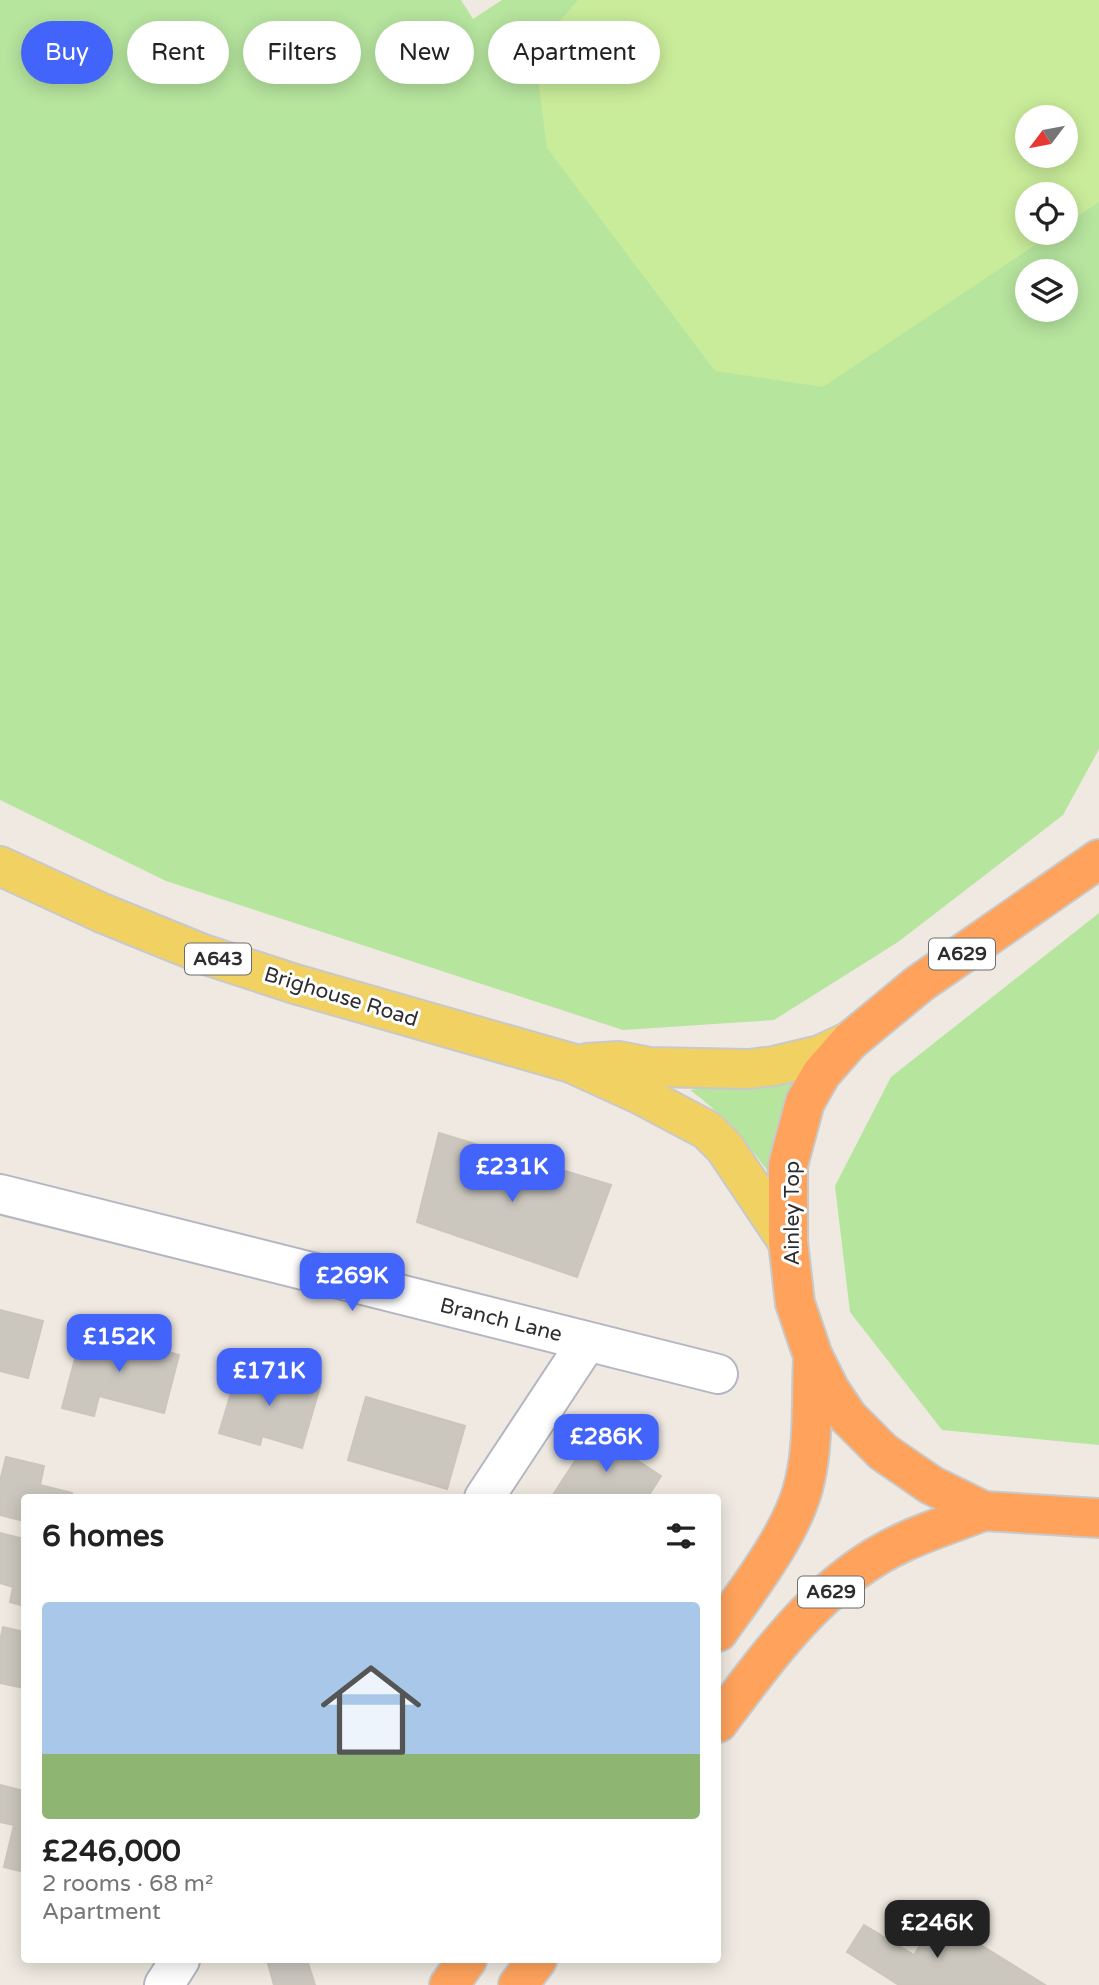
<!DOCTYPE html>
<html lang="en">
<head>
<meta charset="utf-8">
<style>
	:root { --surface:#fff; --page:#f2f2f2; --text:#222; --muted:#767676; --line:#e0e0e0; --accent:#4264fb }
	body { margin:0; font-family:"Varela Round",sans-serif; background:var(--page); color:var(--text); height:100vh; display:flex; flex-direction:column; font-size:26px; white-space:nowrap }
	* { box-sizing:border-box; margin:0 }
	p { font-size:23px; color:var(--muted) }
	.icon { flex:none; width:38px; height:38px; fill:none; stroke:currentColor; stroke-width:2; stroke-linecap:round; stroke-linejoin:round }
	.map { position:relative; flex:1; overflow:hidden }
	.sheet { position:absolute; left:21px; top:1494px; width:700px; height:469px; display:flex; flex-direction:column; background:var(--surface); border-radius:7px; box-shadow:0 4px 18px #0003 }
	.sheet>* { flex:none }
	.guide { position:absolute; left:21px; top:21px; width:700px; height:63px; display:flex; gap:14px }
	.needle { width:46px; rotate:238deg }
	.fabs { position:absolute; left:1015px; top:105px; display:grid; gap:14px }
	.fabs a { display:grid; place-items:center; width:63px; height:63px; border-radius:50%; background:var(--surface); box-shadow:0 4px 18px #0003; font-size:35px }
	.price { position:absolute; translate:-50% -60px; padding:0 16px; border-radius:14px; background:var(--accent); color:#fff; font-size:23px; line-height:46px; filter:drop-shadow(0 2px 4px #0008) }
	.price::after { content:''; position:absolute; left:50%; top:42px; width:21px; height:16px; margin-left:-10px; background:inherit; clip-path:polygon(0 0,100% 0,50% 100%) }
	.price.selected { background:#222; color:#fff }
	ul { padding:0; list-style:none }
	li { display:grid; align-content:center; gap:14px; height:371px; padding:0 21px }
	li+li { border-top:2px solid var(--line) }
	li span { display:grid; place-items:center; height:217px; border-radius:7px; color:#555 }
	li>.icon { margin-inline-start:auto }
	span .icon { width:126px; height:126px; fill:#fffc; stroke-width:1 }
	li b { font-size:30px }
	h2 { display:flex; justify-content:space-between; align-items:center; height:84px; padding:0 21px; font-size:30px }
	.pill { padding:0 24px; border-radius:32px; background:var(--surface); box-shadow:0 4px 18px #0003; font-size:24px; line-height:63px }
	.pill.selected { background:var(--accent); color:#fff }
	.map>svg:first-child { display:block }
	.green { fill:#b6e59e; fill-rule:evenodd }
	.pitch { fill:#c9ec9a; fill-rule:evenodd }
	.building { fill:#cbc7bf; stroke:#cbc5ba; stroke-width:2 }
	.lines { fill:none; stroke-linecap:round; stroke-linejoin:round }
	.street-casing { stroke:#b4b7c1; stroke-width:42 }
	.primary-casing { stroke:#c9c9c9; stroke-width:42 }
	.highway-casing { stroke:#c9c9c9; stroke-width:42 }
	.street { stroke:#fff; stroke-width:38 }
	.primary { stroke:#f2d163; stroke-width:38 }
	.highway { stroke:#ffa35c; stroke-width:38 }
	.labels { text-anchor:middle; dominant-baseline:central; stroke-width:6; stroke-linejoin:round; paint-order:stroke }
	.shield { fill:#fff; stroke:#6d6d6d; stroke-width:2 }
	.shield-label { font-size:19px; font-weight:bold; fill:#2e2e2e }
	.street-label { font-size:21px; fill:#2e2e2e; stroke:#fff }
</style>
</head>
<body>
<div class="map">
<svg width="1099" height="1985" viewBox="0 0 1099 1985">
	<rect width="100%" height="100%" fill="#efe9e1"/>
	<g class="green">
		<path d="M 0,0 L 461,0 L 473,19 L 502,0 L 1099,0 L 1099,749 L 1063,815 L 898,942 L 774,1020 L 623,1030 L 166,881 L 0,800 ZM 1027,117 L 1066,117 L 1066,156 L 1027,156 ZM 1027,194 L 1066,194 L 1066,233 L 1027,233 ZM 1027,271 L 1066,271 L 1066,310 L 1027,310 Z"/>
		<path d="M 1099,913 L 1099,1445 L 942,1430 L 850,1312 L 835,1186 L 891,1077 Z"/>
		<path d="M 809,1074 L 771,1176 C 747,1142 723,1114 690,1090 Z"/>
	</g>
	<path class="pitch" d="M 578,0 L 1099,0 L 1099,202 L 1066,224 L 1066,194 L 1027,194 L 1027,233 L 1053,233 L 823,387 L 715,371 L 547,148 L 534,51 ZM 1027,117 L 1066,117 L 1066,156 L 1027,156 Z"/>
	<g class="building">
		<path d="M 439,1133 L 611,1185 L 577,1277 L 417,1222 Z"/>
		<path d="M 0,1310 L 43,1321 L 28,1378 L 0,1371 Z"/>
		<path d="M 83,1329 L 179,1355 L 164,1413 L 99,1396 L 94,1416 L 62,1408 Z"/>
		<path d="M 240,1363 L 320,1387 L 302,1448 L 262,1436 L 260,1445 L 219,1433 Z"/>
		<path d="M 366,1397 L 465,1426 L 447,1489 L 348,1460 Z"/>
		<path d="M 594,1432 L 661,1476 L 647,1498 L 551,1498 Z"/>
		<path d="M 6,1457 L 44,1466 L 40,1485 L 72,1493 L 71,1498 L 24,1498 L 24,1521 L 0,1515 L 0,1481 Z"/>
		<path d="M 0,1533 L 24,1539 L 24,1606 L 10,1602 L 13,1587 L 0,1583 Z"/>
		<path d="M 3,1627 L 24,1632 L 24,1688 L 0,1683 L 0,1641 Z"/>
		<path d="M 0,1785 L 24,1791 L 24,1872 L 4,1867 L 14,1825 L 0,1822 Z"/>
		<path d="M 937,1918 L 1045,1985 L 899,1985 L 847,1952 L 864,1925 L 914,1955 Z"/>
		<path d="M 267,1960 L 307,1960 L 315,1985 L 274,1985 Z"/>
	</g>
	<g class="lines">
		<defs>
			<g id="street">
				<path d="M 0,1194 L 718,1374"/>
				<path d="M 484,1498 L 587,1342"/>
				<path d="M 164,1985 L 180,1960"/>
			</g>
			<g id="primary">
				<path d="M 0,866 L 102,913 L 203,954 L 295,984 L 571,1063 L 641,1095 L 707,1130 L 725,1148 L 788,1242"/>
				<path d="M 587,1063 L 619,1061 L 650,1067 L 749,1069 L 774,1066 L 820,1055 L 850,1041"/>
			</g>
			<g id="highway">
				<path d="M 1099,859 L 919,984 L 850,1041 L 821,1074 L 805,1102 L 788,1165 L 788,1242 L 795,1303 L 813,1356 L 830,1390 L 848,1417 L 883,1452 L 931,1485 L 984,1511 L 1099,1518"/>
				<path d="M 718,1632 C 747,1591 795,1530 805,1480 C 814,1441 811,1398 813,1358"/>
				<path d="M 718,1723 C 769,1655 823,1578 904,1542 C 930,1530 958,1521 984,1511"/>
				<path d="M 449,1985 L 467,1960"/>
				<path d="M 518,1985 L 537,1960"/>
			</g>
		</defs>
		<use href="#street" class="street-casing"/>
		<use href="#primary" class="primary-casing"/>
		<use href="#highway" class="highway-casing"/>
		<use href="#street" class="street"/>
		<use href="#primary" class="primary"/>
		<use href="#highway" class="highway"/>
	</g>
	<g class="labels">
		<g class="shield">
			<rect x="929" y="938.5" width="66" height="31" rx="5"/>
			<rect x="185" y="943.5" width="66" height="31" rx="5"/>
			<rect x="798" y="1576.5" width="66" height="31" rx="5"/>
		</g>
		<g class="shield-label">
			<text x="962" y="954">A629</text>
			<text x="218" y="959">A643</text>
			<text x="831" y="1592">A629</text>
		</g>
		<g class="street-label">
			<text transform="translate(341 997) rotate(17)">Brighouse Road</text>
			<text transform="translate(792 1213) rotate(-90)">Ainley Top</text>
			<text transform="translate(501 1320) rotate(14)">Branch Lane</text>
		</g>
	</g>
</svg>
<div class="fabs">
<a><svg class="needle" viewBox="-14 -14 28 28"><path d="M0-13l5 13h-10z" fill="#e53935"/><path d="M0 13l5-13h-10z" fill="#767676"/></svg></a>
<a><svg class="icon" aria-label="locate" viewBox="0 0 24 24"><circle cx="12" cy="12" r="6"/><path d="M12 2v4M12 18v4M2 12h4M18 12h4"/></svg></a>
<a><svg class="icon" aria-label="layers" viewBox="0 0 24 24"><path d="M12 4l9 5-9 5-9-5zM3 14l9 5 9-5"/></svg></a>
</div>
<b class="price" style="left:512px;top:1204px">£231K</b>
<b class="price" style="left:352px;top:1313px">£269K</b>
<b class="price" style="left:119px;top:1374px">£152K</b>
<b class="price" style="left:269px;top:1408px">£171K</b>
<b class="price" style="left:606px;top:1474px">£286K</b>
<b class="price selected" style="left:937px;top:1960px">£246K</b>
<div class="guide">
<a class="pill selected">Buy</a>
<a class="pill">Rent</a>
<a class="pill">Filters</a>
<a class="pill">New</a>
<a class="pill">Apartment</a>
</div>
<section class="sheet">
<h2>6 homes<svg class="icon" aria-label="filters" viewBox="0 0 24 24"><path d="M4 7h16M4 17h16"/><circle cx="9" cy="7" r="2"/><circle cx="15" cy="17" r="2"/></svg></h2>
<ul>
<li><span style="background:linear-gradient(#a9c7e8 70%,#8fb573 0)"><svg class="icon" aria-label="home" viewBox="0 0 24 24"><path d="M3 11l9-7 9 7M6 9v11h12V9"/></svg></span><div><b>£246,000</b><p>2 rooms · 68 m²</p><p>Apartment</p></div></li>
</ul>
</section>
</div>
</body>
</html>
